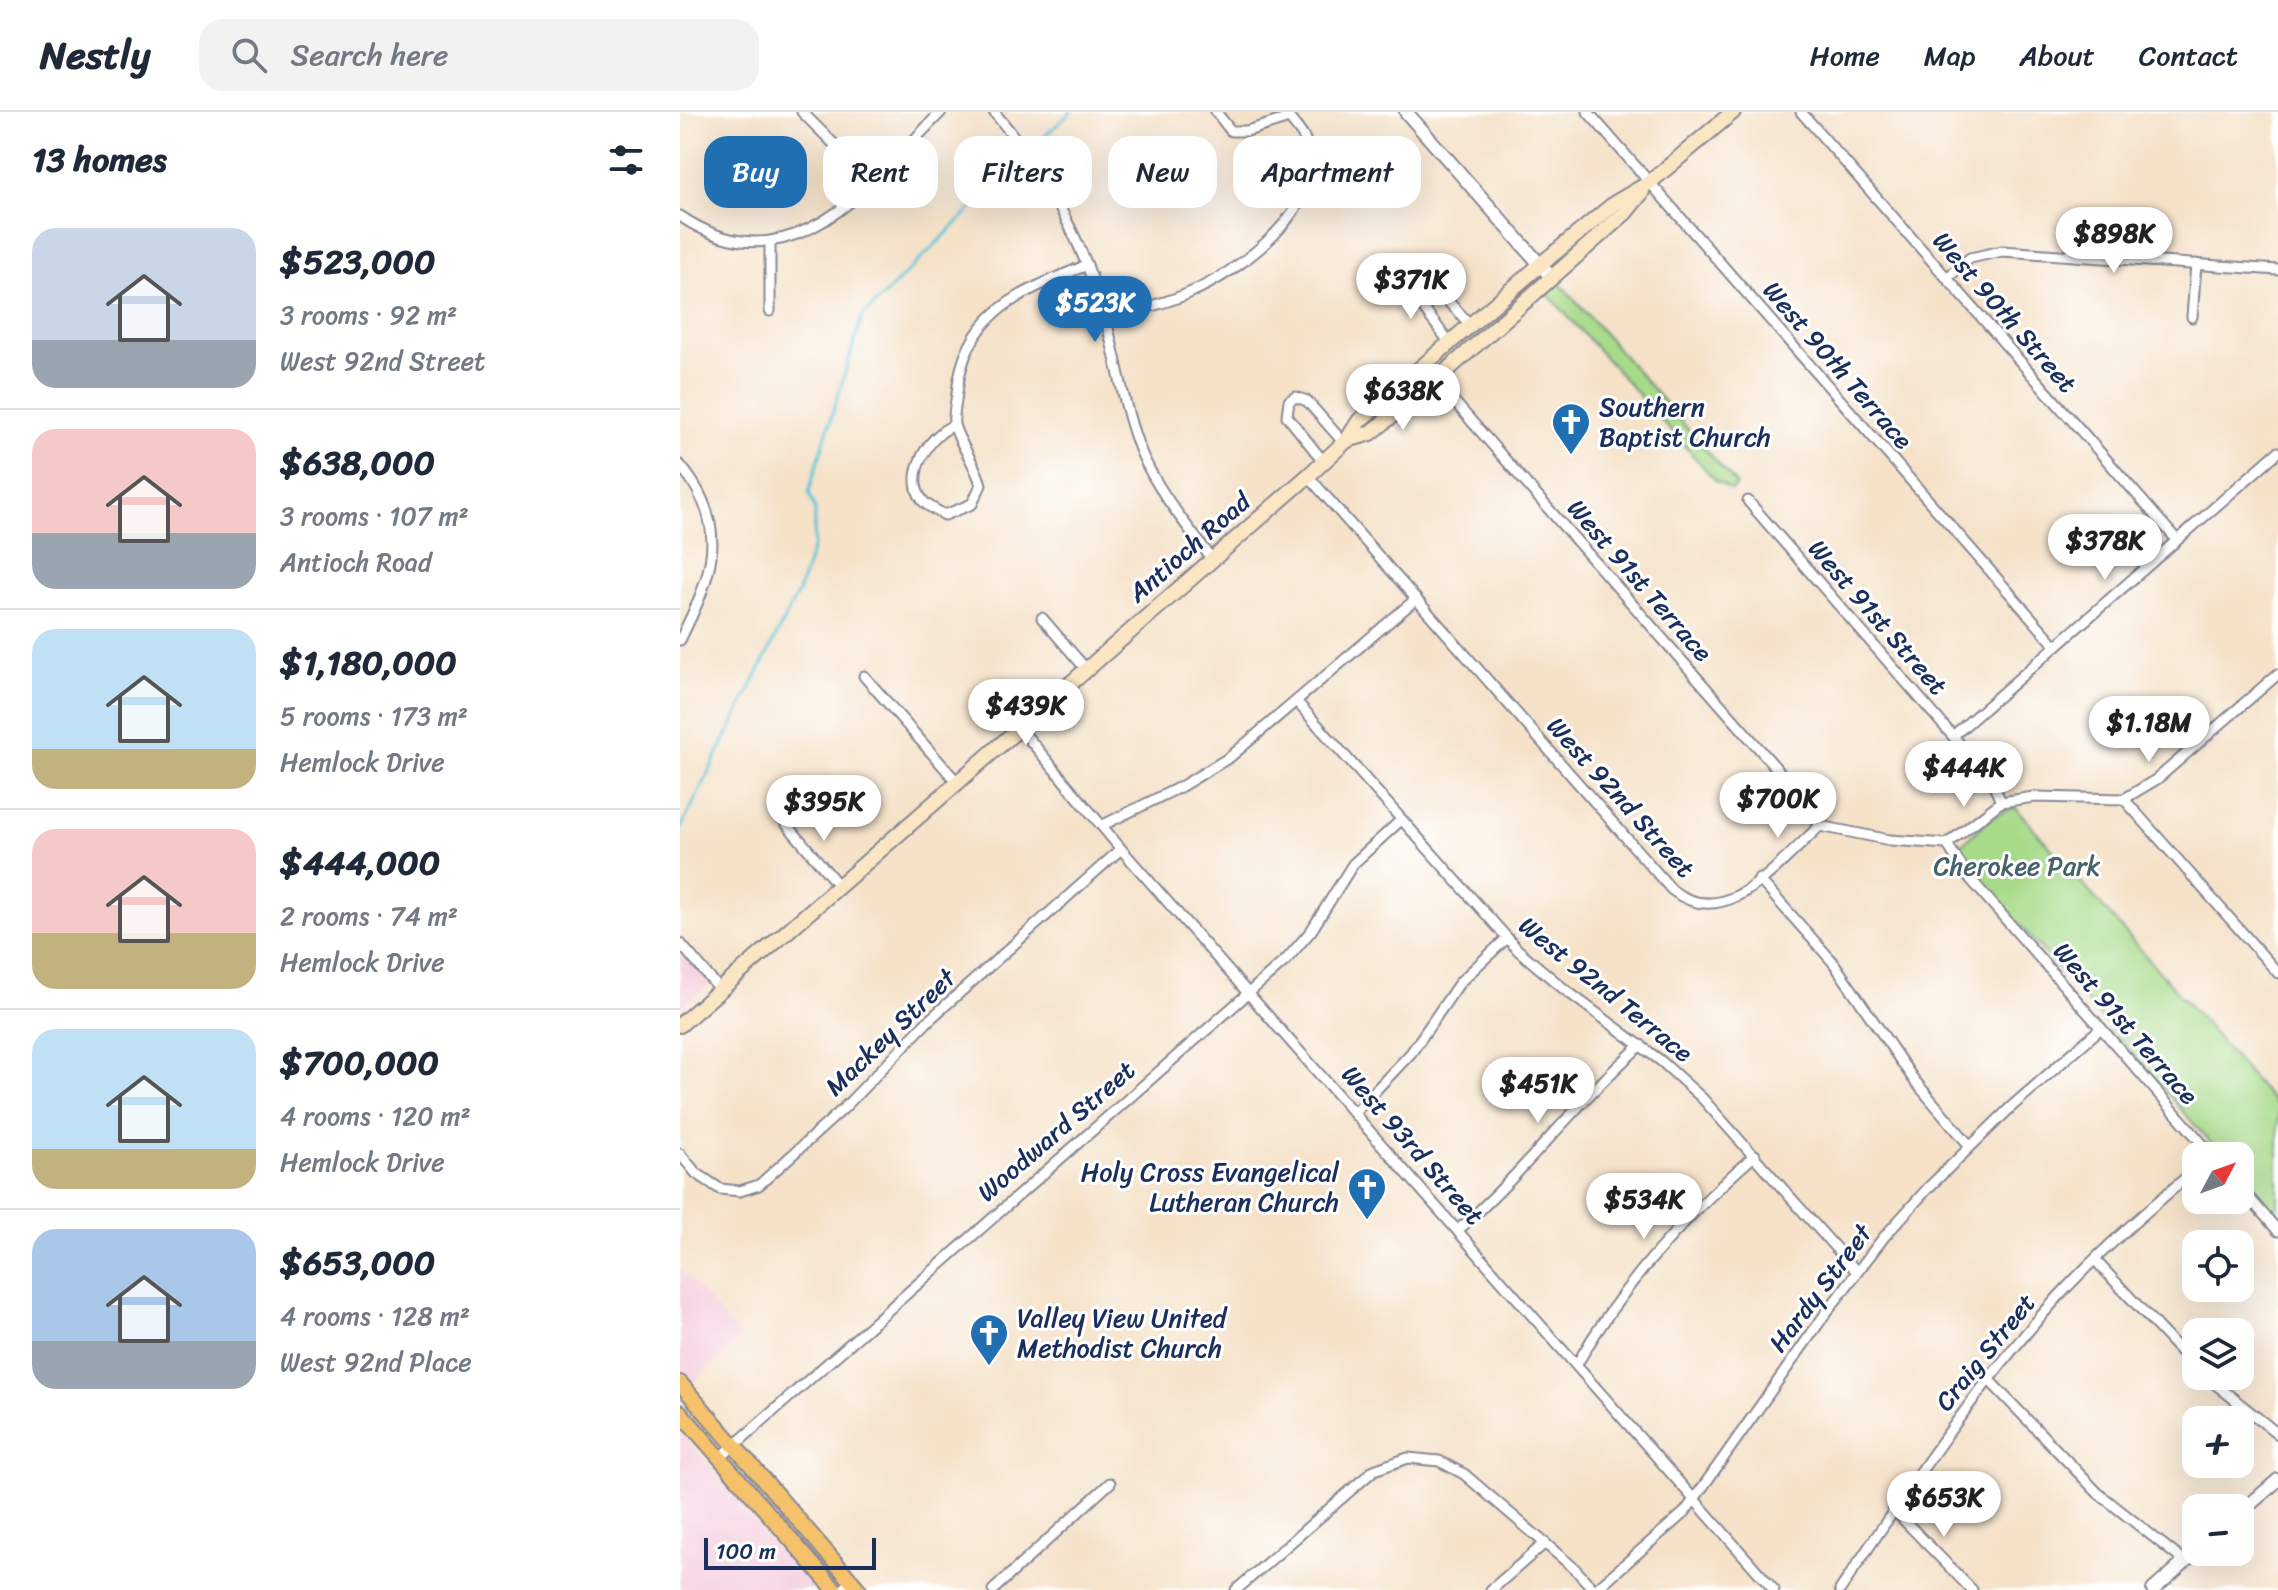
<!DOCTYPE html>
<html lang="en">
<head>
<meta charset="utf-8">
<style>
	:root { --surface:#fff; --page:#f2f2f3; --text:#1f2937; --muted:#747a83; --line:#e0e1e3; --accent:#1f6fb2 }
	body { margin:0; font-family:Sriracha,sans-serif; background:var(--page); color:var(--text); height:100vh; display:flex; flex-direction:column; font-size:30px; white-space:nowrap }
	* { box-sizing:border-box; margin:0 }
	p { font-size:26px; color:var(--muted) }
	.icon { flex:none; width:44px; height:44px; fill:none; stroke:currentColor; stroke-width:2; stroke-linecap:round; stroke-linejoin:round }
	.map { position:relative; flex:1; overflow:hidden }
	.drawer { display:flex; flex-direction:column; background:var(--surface); width:680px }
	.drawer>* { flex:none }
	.hud { position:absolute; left:24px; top:24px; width:760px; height:72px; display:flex; gap:16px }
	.needle { width:52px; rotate:49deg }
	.buttons { position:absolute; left:1502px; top:1030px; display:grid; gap:16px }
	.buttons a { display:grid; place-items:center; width:72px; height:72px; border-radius:16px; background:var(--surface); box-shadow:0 8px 32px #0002; font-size:40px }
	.scale { position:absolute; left:24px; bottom:20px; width:172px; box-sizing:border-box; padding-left:8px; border:4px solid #1b2f5e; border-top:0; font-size:22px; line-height:28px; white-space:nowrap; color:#1b2f5e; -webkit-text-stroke:6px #fff; paint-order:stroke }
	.price { position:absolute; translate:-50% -68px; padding:0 18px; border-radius:28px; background:#fff; color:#222; font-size:26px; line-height:52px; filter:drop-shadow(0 2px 4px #0008) }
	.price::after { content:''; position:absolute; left:50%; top:48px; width:24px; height:18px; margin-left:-12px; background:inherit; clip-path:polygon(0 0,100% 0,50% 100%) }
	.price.selected { background:var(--accent); color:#fff }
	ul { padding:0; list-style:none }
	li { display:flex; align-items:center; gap:24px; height:200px; padding:0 32px }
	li+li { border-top:2px solid var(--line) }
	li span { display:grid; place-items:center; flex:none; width:224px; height:160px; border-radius:24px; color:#555 }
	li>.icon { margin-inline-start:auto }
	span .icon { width:96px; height:96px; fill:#fffc; stroke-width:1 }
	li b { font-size:34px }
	h2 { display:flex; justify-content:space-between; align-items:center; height:96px; padding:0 32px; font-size:34px }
	.tag { padding:0 28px; border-radius:24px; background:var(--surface); box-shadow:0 8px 32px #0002; font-size:28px; line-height:72px }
	.tag.selected { background:var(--accent); color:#fff }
	header { display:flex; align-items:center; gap:48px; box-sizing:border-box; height:112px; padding:0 40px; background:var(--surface); border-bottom:2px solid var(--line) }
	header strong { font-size:38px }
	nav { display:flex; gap:44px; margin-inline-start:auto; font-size:28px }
	.search { width:560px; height:72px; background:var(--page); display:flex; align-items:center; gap:20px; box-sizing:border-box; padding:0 28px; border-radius:24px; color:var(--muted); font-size:30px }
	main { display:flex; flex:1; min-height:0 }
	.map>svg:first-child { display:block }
	.built { fill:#f4cfde }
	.green { fill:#a7da89; stroke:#618474; stroke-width:2 }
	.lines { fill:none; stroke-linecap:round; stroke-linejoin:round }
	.stream { stroke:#5bc4d7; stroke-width:3 }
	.minor-casing { stroke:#888894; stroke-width:13 }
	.tertiary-casing { stroke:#888894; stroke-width:16 }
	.secondary-casing { stroke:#888894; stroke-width:18 }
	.primary-casing { stroke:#888894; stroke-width:18 }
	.minor { stroke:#fff; stroke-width:9 }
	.tertiary { stroke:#fff; stroke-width:12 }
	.secondary { stroke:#fbe6c4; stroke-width:14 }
	.primary { stroke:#f5c16b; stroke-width:14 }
	.labels { text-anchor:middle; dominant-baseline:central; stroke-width:6; stroke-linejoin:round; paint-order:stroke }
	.street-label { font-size:26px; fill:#1b2f5e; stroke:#fff }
	.poi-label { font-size:26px; fill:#1b2f5e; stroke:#fff; text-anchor:start }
	.park-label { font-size:26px; fill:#45626b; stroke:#fff }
</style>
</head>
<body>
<header>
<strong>Nestly</strong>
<div class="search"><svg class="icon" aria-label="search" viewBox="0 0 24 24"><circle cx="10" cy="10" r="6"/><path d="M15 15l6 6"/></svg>Search here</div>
<nav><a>Home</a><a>Map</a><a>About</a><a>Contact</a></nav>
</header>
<main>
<section class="drawer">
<h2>13 homes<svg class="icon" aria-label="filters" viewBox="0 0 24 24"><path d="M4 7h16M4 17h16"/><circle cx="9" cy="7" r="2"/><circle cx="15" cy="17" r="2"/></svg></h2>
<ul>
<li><span style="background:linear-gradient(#c9d6e8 70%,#9aa5b1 0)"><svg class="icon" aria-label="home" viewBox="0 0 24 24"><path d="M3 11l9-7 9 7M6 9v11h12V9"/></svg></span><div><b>$523,000</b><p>3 rooms · 92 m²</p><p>West 92nd Street</p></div></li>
<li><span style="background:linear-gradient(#f6c9c9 65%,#9aa5b1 0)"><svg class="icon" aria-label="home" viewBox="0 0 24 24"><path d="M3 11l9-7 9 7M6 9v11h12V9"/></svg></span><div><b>$638,000</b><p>3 rooms · 107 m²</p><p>Antioch Road</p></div></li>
<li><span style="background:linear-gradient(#bfe0f5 75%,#c2b280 0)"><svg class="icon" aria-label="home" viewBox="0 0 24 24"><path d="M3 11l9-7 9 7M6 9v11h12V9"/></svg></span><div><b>$1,180,000</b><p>5 rooms · 173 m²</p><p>Hemlock Drive</p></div></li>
<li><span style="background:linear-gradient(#f6c9c9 65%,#c2b280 0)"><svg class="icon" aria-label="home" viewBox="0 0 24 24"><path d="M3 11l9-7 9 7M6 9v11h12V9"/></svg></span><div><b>$444,000</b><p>2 rooms · 74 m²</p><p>Hemlock Drive</p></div></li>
<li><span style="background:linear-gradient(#bfe0f5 75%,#c2b280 0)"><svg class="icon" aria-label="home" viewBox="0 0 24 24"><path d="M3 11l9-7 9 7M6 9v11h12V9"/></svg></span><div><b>$700,000</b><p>4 rooms · 120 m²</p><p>Hemlock Drive</p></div></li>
<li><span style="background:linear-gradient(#a9c7e8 70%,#9aa5b1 0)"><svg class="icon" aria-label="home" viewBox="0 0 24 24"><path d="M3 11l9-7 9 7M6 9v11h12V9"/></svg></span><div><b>$653,000</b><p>4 rooms · 128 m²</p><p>West 92nd Place</p></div></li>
</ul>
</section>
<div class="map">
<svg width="1598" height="1478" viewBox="0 0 1598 1478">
	<rect width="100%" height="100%" fill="#fff"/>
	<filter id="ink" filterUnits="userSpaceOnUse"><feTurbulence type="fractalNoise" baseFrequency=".0125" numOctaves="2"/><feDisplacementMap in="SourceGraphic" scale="16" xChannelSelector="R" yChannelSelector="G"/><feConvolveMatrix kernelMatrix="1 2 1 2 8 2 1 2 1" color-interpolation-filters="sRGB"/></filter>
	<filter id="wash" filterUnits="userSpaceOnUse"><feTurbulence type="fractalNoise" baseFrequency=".006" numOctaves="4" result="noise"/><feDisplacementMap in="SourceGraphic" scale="32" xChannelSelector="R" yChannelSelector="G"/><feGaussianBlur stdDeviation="1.8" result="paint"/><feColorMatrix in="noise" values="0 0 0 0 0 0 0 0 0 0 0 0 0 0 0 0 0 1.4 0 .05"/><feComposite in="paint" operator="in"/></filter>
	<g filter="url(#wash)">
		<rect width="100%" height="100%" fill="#f5e2c9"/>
		<g class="built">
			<path d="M 0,840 L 29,872 L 0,896 Z"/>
			<path d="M 0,1156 L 61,1226 L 0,1283 Z"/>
			<path d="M 0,1320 L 138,1478 L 0,1478 Z"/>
		</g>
		<g class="green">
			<path d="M 877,168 L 1057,373 L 1051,378 L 1036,369 L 865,179 Z"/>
			<path d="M 1335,695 L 1598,995 L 1598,1108 L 1560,1064 L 1560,1044 L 1542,1044 L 1282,747 L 1282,732 L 1309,707 Z"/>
		</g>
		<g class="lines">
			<g class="stream">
				<path d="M 358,30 L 391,0"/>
				<path d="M 0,718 L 119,478 L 134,432 L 135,397 L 129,379 L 182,205 L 339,50"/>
			</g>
		</g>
	</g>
	<g filter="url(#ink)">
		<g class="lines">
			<defs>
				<g id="minor">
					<path d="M 122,0 L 192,70"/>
					<path d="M 314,0 C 366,61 404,132 426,209 C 438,252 444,298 461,340 C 478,380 506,412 532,447"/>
					<path d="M 536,0 L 551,19 L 567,19 L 609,6"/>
					<path d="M 908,0 L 1376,534"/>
					<path d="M 1121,0 L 1497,428"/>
					<path d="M 0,104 C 112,180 190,72 261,0"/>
					<path d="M 90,130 L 90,199"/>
					<path d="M 1267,166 L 1290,146 L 1322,139 L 1598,158"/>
					<path d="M 1512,205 L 1516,152"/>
					<path d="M 425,206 C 453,199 481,193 507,182 C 556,162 651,94 626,30 C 622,19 611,10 605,0"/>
					<path d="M 770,231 L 737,188 L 741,175 L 751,172 L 791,213"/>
					<path d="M 743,254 L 1126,690 L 1140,714"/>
					<path d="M 274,313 C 249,323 223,363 243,389 C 248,395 258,399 265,403 L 292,392 L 301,373 C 296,352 277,328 274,312 C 273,303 276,290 277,281 C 284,201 341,180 407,153"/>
					<path d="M 643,349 L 607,304 L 609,289 L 616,285 L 627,289 L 664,331"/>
					<path d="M 0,353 C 52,415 32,464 0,528"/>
					<path d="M 628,364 L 992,778 C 1047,821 1100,749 1140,714 L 1210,728 L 1267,732 L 1321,690 L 1354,685 L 1444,687 L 1477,667 L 1598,562"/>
					<path d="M 1068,389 L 1312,669 L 1321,690"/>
					<path d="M 362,506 L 405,556"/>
					<path d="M 184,564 L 277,670"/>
					<path d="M 617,590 L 838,838 L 884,877 L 981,949 L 1022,986 L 1177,1160"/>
					<path d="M 339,615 L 441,737 L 1094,1478"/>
					<path d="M 1273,624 L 1598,340"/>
					<path d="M 1444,687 L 1598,861"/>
					<path d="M 104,709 L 159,774"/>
					<path d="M 423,713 L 502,674 L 550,645 L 736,487"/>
					<path d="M 1267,732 L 1287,763 L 1533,1044"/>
					<path d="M 1079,767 L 1153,850 L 1234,968 L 1290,1034"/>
					<path d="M 0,831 L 40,878"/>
					<path d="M 675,1000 L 731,941 L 780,870 L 827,826"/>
					<path d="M 0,1042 L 16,1061 L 40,1077 L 60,1079 L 79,1073 L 163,997 L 248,909 L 441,737"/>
					<path d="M 1560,1075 L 1598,1119"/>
					<path d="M 778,1118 C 844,1061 895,991 961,933"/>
					<path d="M 1415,1148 L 1516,1256"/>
					<path d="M 897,1252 C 943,1171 1005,1104 1075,1043"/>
					<path d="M 1525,1264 L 1598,1322"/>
					<path d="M 1308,1267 L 1418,1381 L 1505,1450"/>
					<path d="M 40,1346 L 606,848 L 631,819 L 673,752 L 721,708"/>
					<path d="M 1214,1398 L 1292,1478"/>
					<path d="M 162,1478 L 171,1470"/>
					<path d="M 313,1478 L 430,1371"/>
					<path d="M 556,1478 L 694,1358 L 728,1346 L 759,1349 L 784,1362 L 895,1457 L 914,1478"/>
					<path d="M 811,1478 L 865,1431"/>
					<path d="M 915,1478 L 1005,1400 L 1146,1201 L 1204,1125 L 1248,1076 L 1331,995 L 1421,916"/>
					<path d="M 1160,1478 C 1228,1377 1295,1276 1378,1185 C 1420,1139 1468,1098 1516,1057"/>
				</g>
				<g id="tertiary">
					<path d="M 726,0 L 872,166"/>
					<path d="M 1560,1401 L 1598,1368"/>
					<path d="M 1473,1478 L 1516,1440"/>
				</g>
				<g id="secondary">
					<path d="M 667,328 L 691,321 L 755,269 L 945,101 L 962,80"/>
					<path d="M 0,913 L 628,364 L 667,328 L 679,309 L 860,153 L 935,91 L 969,71 L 1053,0"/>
				</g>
				<g id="primary">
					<path d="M 0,1271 L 179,1478"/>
					<path d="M 0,1300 L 155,1478"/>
				</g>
			</defs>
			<use href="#minor" class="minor-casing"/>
			<use href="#tertiary" class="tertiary-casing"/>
			<use href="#secondary" class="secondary-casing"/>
			<use href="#primary" class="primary-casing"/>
			<use href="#minor" class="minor"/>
			<use href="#tertiary" class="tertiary"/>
			<use href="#secondary" class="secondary"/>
			<use href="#primary" class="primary"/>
		</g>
	</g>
	<defs>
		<symbol id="church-pin" viewBox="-11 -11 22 30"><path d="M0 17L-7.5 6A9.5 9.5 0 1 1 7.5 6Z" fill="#1f6fb2" stroke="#fff"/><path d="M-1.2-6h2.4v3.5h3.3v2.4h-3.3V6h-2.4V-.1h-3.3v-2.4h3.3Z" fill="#fff"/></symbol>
	</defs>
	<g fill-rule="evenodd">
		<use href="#church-pin" x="869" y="288" width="44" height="60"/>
		<use href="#church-pin" x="665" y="1053" width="44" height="60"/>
		<use href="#church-pin" x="287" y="1199" width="44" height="60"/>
	</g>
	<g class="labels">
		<g class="street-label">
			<text transform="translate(1325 200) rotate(49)">West 90th Street</text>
			<text transform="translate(1158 253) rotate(49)">West 90th Terrace</text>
			<text transform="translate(509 435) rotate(-41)">Antioch Road</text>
			<text transform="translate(960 468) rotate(49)">West 91st Terrace</text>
			<text transform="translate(1198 505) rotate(49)">West 91st Street</text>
			<text transform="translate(941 685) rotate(48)">West 92nd Street</text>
			<text transform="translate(926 877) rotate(39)">West 92nd Terrace</text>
			<text transform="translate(1446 911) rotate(49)">West 91st Terrace</text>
			<text transform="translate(210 920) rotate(-44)">Mackey Street</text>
			<text transform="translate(376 1019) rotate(-41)">Woodward Street</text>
			<text transform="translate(733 1033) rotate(49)">West 93rd Street</text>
			<text transform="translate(1140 1176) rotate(-53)">Hardy Street</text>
			<text transform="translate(1305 1240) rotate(-51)">Craig Street</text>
		</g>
		<g class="poi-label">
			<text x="919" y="295">Southern<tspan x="919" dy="30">Baptist Church</tspan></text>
			<text x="659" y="1060" text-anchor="end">Holy Cross Evangelical<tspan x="659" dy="30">Lutheran Church</tspan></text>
			<text x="337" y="1206">Valley View United<tspan x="337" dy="30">Methodist Church</tspan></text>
		</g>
		<g class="park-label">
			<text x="1337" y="754">Cherokee Park</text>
		</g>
	</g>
</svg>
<div class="buttons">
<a><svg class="needle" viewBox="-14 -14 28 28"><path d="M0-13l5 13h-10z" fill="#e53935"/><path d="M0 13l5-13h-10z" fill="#747a83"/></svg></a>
<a><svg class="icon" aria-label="locate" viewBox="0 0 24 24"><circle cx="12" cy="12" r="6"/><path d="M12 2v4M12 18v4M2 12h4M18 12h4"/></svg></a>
<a><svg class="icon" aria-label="layers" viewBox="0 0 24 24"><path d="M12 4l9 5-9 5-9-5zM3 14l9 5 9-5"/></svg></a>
<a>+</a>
<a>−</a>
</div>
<div class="scale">100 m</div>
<b class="price" style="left:1434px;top:163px">$898K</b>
<b class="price" style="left:731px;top:209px">$371K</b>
<b class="price selected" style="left:415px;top:232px">$523K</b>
<b class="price" style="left:723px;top:320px">$638K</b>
<b class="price" style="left:1425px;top:470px">$378K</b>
<b class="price" style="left:346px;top:635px">$439K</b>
<b class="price" style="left:1469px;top:652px">$1.18M</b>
<b class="price" style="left:1284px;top:697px">$444K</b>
<b class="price" style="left:1098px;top:728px">$700K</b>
<b class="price" style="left:144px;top:731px">$395K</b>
<b class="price" style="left:858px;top:1013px">$451K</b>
<b class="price" style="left:964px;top:1129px">$534K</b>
<b class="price" style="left:1264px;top:1427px">$653K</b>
<div class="hud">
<a class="tag selected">Buy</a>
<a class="tag">Rent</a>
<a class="tag">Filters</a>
<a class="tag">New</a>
<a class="tag">Apartment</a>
</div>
</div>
</main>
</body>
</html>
